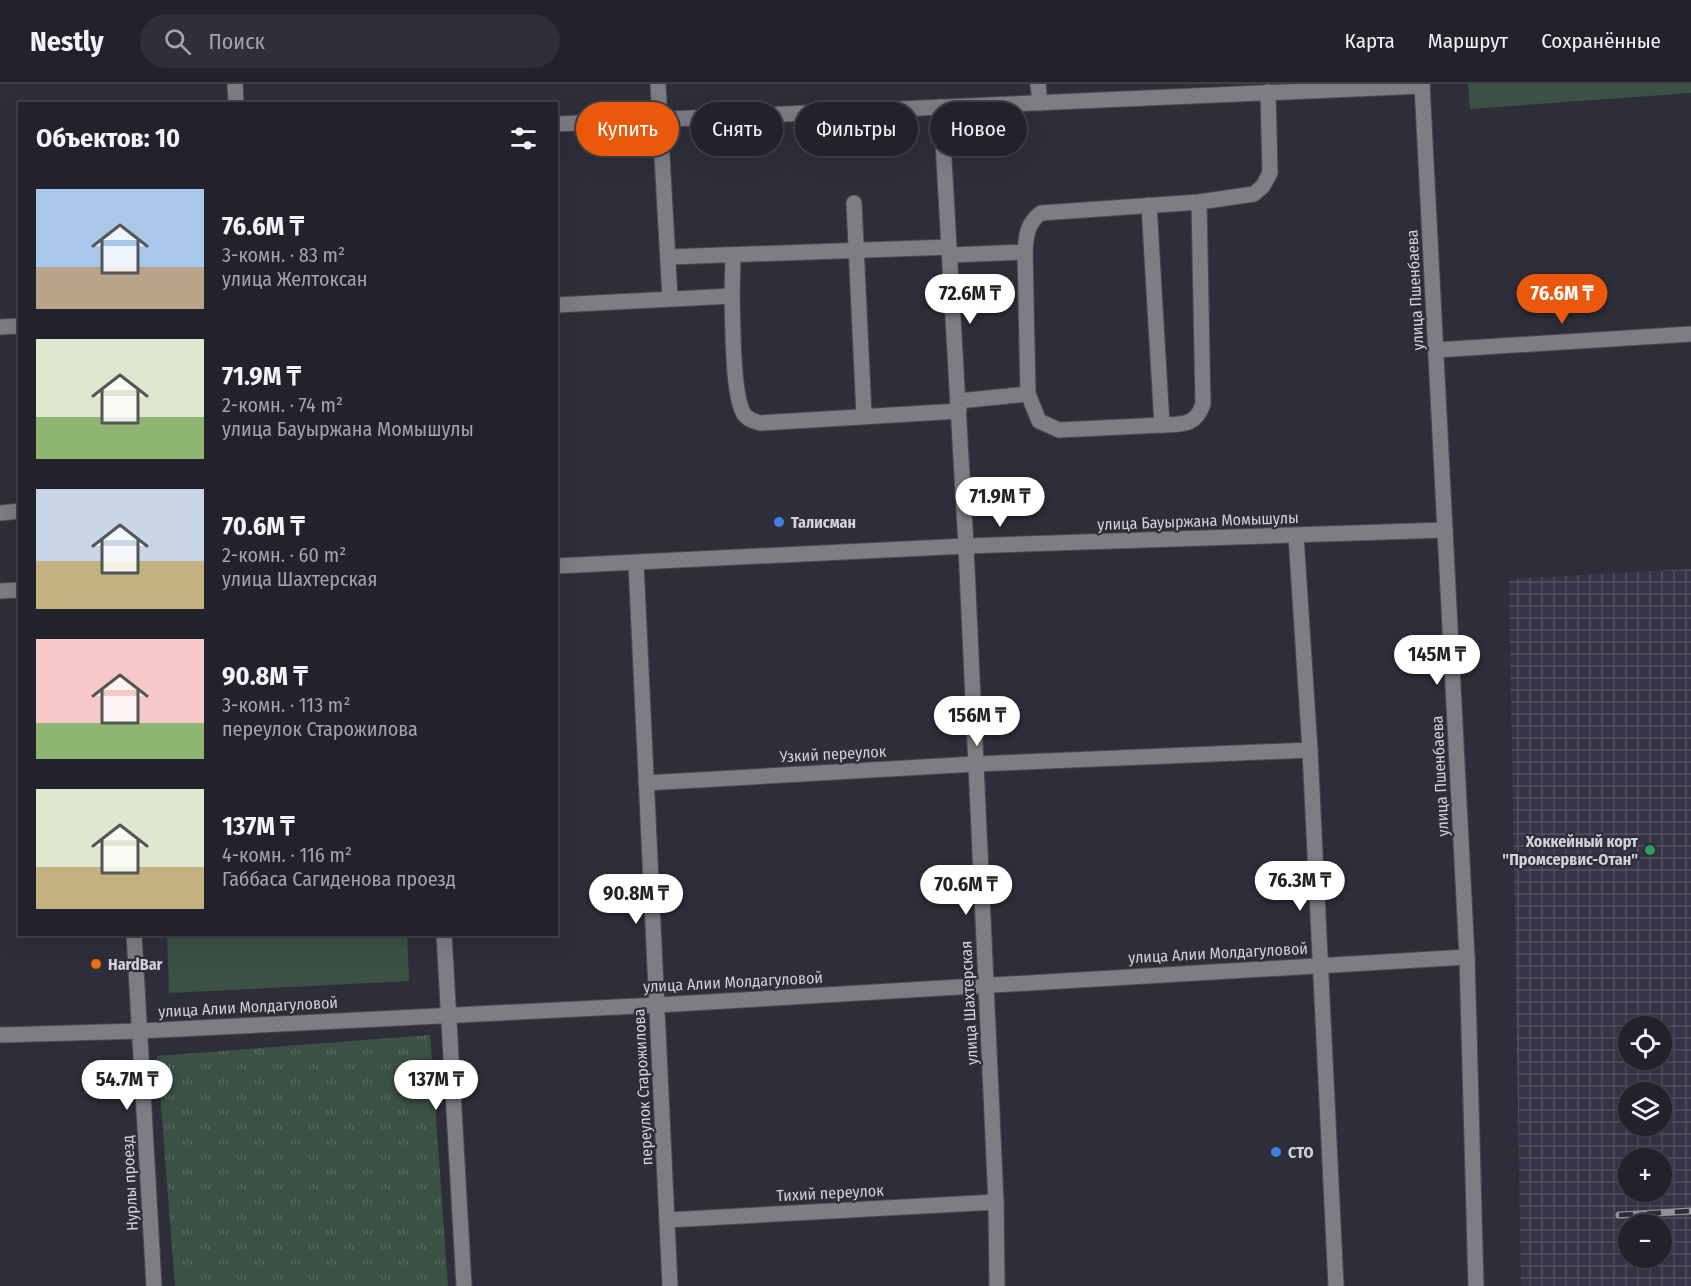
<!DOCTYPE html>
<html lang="ru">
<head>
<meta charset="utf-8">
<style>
	:root { --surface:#22222c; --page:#2e2f38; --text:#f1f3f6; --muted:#a2a4a9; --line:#3f3f48; --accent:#ea580c }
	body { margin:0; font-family:"Fira Sans Condensed",sans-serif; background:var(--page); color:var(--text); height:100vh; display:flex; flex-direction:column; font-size:22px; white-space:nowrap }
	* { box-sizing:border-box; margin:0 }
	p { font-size:20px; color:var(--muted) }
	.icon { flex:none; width:33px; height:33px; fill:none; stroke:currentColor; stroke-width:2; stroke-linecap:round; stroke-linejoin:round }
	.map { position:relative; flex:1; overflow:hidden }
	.panel { position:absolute; left:18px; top:18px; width:540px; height:834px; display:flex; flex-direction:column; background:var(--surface); border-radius:0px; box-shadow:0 6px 24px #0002,0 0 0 2px var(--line) }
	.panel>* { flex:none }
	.top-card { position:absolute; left:576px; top:18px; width:570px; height:54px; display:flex; gap:12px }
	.fabs { position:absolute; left:1618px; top:932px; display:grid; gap:12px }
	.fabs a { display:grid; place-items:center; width:54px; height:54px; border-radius:50%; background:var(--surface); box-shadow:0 6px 24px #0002,0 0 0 2px var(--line); font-size:30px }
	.price { position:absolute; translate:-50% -51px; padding:0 14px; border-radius:21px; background:#fff; color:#222; font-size:20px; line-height:39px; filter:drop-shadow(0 2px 3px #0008) }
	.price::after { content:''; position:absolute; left:50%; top:36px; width:18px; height:14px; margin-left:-9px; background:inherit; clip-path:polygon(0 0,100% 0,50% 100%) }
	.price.active { background:var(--accent); color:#fff }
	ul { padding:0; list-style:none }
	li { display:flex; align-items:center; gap:18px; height:150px; padding:0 18px }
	li span { display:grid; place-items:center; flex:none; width:168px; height:120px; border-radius:0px; color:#555 }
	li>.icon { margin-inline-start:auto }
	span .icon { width:72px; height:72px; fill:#fffc; stroke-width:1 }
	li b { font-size:26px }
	h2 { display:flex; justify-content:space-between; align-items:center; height:72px; padding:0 18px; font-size:26px }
	.pill { padding:0 21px; border-radius:27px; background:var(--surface); box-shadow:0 6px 24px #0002,0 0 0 2px var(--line); font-size:21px; line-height:54px }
	.pill.active { background:var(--accent); color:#fff }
	header { display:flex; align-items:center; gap:36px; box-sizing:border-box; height:84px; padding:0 30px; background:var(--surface); border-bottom:2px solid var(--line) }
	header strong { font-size:28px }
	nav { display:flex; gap:33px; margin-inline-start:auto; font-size:21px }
	.search { width:420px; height:54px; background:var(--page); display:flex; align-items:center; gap:15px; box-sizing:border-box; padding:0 21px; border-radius:33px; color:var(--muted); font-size:22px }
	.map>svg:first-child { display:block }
	.industrial { fill:url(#industrial-grid); fill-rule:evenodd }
	.grass { fill:#3a5144 }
	.park { fill:url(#park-tufts) }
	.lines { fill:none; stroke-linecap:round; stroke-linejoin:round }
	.minor-casing { stroke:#4b4b57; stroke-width:17 }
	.minor { stroke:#7c7e84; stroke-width:15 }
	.rail-casing { stroke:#95959e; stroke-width:7 }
	.rail { stroke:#2e2e3a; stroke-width:4.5; stroke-dasharray:14; stroke-linecap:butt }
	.shop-dot { fill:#3f7fe0; stroke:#2e2e3a; stroke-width:2 }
	.leisure-dot { fill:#2e9e5b; stroke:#2e2e3a; stroke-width:2 }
	.food-dot { fill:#e8710a; stroke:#2e2e3a; stroke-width:2 }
	.labels { text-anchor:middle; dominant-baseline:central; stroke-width:4.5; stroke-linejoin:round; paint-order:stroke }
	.street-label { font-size:16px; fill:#d1d1d9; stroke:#2e2e3a }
	.poi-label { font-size:16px; font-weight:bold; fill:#d1d1d9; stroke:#2e2e3a; text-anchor:start }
</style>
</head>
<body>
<header>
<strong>Nestly</strong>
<div class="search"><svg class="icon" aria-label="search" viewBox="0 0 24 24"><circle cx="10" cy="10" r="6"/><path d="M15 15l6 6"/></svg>Поиск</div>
<nav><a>Карта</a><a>Маршрут</a><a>Сохранённые</a></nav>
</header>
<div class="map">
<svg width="1691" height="1202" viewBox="0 0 1691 1202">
	<defs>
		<pattern id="industrial-grid" width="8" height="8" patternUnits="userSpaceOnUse" patternTransform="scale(1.5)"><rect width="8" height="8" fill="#353547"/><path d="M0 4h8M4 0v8" fill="none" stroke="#515161"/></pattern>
		<pattern id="park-tufts" width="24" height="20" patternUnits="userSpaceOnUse" patternTransform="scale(1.5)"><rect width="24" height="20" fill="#3a5144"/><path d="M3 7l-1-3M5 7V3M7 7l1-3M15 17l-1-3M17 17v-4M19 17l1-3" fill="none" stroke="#55695e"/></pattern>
	</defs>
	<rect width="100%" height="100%" fill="#2e2e3a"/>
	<path class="industrial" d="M 1691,485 L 1691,1202 L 1521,1202 L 1509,495 ZM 1629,942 L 1662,942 L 1662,975 L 1629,975 ZM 1629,1008 L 1662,1008 L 1662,1041 L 1629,1041 ZM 1629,1074 L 1662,1074 L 1662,1107 L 1629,1107 ZM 1629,1140 L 1662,1140 L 1662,1173 L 1629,1173 Z"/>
	<g class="grass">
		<path d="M 1468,0 L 1691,0 L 1691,9 L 1470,25 Z"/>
		<path d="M 167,851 L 407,851 L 409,897 L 169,909 Z"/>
	</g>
	<path class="park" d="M 430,951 L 448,1202 L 175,1202 L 157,972 Z"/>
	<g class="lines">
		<defs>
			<g id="minor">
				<path d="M 235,0 L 236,20"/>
				<path d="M 658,0 L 670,214"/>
				<path d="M 1038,0 L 1040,19"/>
				<path d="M 1422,0 L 1467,873 L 1476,1202"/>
				<path d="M 941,23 L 966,462 L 996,1118 L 997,1202"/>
				<path d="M 556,40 L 1422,2"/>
				<path d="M 854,119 L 864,331"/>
				<path d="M 1025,168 L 1028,310 L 1039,337 L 1059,346 L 1162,341 L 1149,121"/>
				<path d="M 950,171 L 1025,168 C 1026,152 1027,139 1041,129 L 1199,118 L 1254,110 L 1263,102 L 1270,89 L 1268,8"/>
				<path d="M 668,173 L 949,163"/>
				<path d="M 732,212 L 733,171"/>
				<path d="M 556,221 L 732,212 C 733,237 732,311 744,330 C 748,336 754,337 760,339 L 959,327"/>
				<path d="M 0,243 L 20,242"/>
				<path d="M 1436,266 L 1691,250"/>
				<path d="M 958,317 L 1028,310"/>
				<path d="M 1162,341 C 1182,340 1196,342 1203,320 L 1199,118"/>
				<path d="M 0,429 L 20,427"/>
				<path d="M 1296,452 L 1310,666 L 1336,1202"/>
				<path d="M 636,479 L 670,1202"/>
				<path d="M 556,482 L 966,462 L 1445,446"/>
				<path d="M 0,507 L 20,506"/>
				<path d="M 646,699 L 975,680 L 1310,666"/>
				<path d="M 134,850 L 154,1202"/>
				<path d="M 444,850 L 464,1202"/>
				<path d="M 0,951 L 139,947 L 657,921 L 1467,873"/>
				<path d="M 667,1136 L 996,1118"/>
			</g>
		</defs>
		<use href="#minor" class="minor-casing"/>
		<use href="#minor" class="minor"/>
		<defs>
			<path id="rail" d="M 1619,1131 L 1691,1127"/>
		</defs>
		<use href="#rail" class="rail-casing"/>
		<use href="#rail" class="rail"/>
	</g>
	<g class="shop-dot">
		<circle cx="779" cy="438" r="6"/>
		<circle cx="1276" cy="1068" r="6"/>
	</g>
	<circle class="leisure-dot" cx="1650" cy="766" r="6"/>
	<circle class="food-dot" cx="96" cy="880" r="6"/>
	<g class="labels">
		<g class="street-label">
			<text transform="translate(1415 206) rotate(-93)">улица Пшенбаева</text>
			<text transform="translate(1198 437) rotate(-2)">улица Бауыржана Момышулы</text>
			<text transform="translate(833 670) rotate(-3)">Узкий переулок</text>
			<text transform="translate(1440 692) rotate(-93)">улица Пшенбаева</text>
			<text transform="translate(1218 869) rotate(-3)">улица Алии Молдагуловой</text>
			<text transform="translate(733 898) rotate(-3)">улица Алии Молдагуловой</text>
			<text transform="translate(969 919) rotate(-93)">улица Шахтерская</text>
			<text transform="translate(248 923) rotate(-3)">улица Алии Молдагуловой</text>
			<text transform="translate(643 1003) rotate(-93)">переулок Старожилова</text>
			<text transform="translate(130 1099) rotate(-93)">Нурлы проезд</text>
			<text transform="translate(830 1109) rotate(-3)">Тихий переулок</text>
		</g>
		<g class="poi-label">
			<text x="791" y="438">Талисман</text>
			<text x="1638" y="757" text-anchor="end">Хоккейный корт<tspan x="1638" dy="18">"Промсервис-Отан"</tspan></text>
			<text x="108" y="880">HardBar</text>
			<text x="1288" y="1068">СТО</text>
		</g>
	</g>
</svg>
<div class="fabs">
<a><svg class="icon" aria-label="locate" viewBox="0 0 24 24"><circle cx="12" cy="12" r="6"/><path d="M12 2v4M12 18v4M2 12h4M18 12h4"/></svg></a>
<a><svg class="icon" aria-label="layers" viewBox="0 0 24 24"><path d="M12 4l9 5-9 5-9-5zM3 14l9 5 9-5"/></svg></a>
<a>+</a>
<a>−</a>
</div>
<b class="price" style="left:970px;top:241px">72.6M ₸</b>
<b class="price active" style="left:1562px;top:241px">76.6M ₸</b>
<b class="price" style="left:1000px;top:444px">71.9M ₸</b>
<b class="price" style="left:1437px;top:602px">145M ₸</b>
<b class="price" style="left:977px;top:663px">156M ₸</b>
<b class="price" style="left:1300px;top:828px">76.3M ₸</b>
<b class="price" style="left:966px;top:832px">70.6M ₸</b>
<b class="price" style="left:636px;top:841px">90.8M ₸</b>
<b class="price" style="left:127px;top:1027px">54.7M ₸</b>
<b class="price" style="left:436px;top:1027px">137M ₸</b>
<div class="top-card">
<a class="pill active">Купить</a>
<a class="pill">Снять</a>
<a class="pill">Фильтры</a>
<a class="pill">Новое</a>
</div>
<section class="panel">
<h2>Объектов: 10<svg class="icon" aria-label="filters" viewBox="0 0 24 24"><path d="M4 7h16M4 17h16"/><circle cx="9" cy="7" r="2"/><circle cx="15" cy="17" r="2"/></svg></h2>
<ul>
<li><span style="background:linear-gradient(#a9c7e8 65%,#b9a48a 0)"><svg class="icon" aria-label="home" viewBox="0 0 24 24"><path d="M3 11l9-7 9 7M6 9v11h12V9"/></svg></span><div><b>76.6M ₸</b><p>3-комн. · 83 m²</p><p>улица Желтоксан</p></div></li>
<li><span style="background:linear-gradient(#dfe7d0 65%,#8fb573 0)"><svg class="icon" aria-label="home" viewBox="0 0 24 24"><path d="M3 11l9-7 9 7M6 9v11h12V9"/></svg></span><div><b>71.9M ₸</b><p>2-комн. · 74 m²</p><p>улица Бауыржана Момышулы</p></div></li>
<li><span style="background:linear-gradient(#c9d6e8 60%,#c2b280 0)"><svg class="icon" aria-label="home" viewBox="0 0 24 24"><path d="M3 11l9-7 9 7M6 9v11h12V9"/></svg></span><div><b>70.6M ₸</b><p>2-комн. · 60 m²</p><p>улица Шахтерская</p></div></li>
<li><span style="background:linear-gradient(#f6c9c9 70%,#8fb573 0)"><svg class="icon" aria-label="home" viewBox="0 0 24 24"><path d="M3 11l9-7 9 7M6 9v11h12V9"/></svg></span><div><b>90.8M ₸</b><p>3-комн. · 113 m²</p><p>переулок Старожилова</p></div></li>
<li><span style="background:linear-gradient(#dfe7d0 65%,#c2b280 0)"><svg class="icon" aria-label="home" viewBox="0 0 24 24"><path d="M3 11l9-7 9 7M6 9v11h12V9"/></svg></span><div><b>137M ₸</b><p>4-комн. · 116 m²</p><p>Габбаса Сагиденова проезд</p></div></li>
</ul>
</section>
</div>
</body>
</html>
